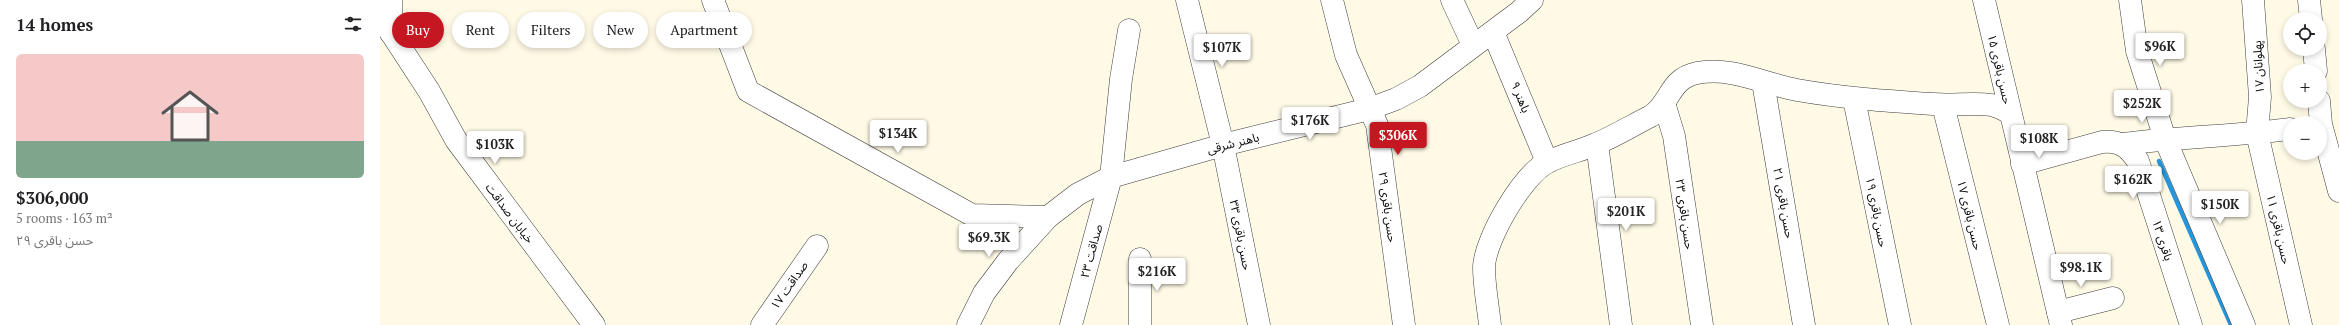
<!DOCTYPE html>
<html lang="en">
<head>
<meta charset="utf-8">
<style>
	:root { --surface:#fff; --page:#f2f2f2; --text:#202124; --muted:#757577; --line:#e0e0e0; --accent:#c51722 }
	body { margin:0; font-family:"PT Serif","Noto Sans Arabic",serif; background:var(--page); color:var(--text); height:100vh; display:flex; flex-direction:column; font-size:15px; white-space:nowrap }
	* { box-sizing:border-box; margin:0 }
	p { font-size:13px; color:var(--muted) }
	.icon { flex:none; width:22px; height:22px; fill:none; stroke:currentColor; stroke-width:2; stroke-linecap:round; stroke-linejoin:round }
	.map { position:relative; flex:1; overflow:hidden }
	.side { display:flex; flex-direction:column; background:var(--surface); width:380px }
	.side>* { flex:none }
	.guide { position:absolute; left:12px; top:12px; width:380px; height:36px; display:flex; gap:8px }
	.buttons { position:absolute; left:1903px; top:12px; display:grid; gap:8px }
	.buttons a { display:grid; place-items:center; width:44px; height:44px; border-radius:50%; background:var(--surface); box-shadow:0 2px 6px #0003; font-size:20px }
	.price { position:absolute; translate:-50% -34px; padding:0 9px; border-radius:4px; background:#fff; color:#222; font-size:13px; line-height:26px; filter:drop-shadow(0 1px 2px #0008) }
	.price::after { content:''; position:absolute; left:50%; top:24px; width:12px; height:9px; margin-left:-6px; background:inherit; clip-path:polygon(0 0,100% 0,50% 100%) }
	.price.active { background:var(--accent); color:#fff }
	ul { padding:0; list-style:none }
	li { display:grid; align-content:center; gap:8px; height:212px; padding:0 16px }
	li+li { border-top:1px solid var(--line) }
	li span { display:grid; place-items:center; height:124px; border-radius:6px; color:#555 }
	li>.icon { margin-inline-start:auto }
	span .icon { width:72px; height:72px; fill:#fffc; stroke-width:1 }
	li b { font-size:17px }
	h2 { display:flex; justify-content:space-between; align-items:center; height:48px; padding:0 16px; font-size:17px }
	.chip { padding:0 14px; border-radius:18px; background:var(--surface); box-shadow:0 2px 6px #0003; font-size:14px; line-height:36px }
	.chip.active { background:var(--accent); color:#fff }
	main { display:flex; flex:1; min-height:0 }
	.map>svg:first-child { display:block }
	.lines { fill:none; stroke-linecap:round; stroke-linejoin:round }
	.stream { stroke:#2695da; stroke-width:4.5 }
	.minor-casing { stroke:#3d3d3d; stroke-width:23 }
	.minor { stroke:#fff; stroke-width:22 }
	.labels { text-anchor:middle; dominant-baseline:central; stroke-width:4; stroke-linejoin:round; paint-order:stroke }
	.street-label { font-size:12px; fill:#0a0a0a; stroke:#fff }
</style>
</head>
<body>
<main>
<section class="side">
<h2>14 homes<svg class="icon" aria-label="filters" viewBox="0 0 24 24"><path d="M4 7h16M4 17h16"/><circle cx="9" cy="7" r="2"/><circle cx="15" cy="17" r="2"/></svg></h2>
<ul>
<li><span style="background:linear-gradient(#f6c9c9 70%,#7fa58c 0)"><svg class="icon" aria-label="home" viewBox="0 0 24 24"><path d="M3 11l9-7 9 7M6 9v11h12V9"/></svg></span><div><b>$306,000</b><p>5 rooms · 163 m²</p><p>حسن باقری ۲۹</p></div></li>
</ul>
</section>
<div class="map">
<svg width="1959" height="325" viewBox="0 0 1959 325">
	<rect width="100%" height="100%" fill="#fffae6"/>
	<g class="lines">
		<path class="stream" d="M 1779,161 L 1851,325"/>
		<defs>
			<g id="minor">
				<path d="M 333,0 L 368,91 L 592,215 L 668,217"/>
				<path d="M 807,0 L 843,145 L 879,325"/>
				<path d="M 952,0 L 966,55 L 997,125 L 1024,325"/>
				<path d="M 1072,0 L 1093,45"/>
				<path d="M 1604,0 L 1681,325"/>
				<path d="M 1750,0 L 1757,51 L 1785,139 L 1864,325"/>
				<path d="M 1873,0 L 1880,97 L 1877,133 L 1921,325"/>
				<path d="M 1929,0 L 1931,19"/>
				<path d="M 0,16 L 49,91 L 76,140 L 214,325"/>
				<path d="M 1113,32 L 1167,162"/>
				<path d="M 11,33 L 11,0"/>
				<path d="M 1934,49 L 1936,71"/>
				<path d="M 1383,82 L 1424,325"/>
				<path d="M 1474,99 L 1520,325"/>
				<path d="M 1939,101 L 1941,124 L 1959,191"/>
				<path d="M 1284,103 L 1294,136 L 1322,325"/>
				<path d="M 1563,105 L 1618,325"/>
				<path d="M 1217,144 L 1241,325"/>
				<path d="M 1743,144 C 1798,137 1855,136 1910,129"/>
				<path d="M 1642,164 L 1722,142 C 1740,140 1748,147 1758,161 L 1811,325"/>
				<path d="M 1678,312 L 1733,298"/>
				<path d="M 382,325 L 437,246"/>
				<path d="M 588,325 L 604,293 L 628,261 L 668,217 L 698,194 L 731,177 L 843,145 L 989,109 L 1016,99 L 1040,86 L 1139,12 L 1152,0"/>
				<path d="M 691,325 L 731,177 L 741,79 L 749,30"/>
				<path d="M 760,325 L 760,259"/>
				<path d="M 1110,325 C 1108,306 1104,286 1104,267 C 1105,239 1143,174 1168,162 C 1183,154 1201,151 1216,144 C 1235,136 1253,125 1271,116 C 1291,104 1288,79 1317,73 C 1351,66 1384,84 1417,90 C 1462,98 1507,101 1553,104 C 1572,106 1593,102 1611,105 C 1618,106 1625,110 1630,113"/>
			</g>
		</defs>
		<use href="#minor" class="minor-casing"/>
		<use href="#minor" class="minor"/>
	</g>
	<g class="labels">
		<g class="street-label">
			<text transform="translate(1878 67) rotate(-93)">پهلوانان ۱۷</text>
			<text transform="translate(1620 69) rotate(77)">حسن باقری ۱۵</text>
			<text transform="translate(1141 97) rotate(68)">باهنر ۹</text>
			<text transform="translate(853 143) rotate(-14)">باهنر شرقی</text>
			<text transform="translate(1404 203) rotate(80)">حسن باقری ۲۱</text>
			<text transform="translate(1008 207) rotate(82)">حسن باقری ۲۹</text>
			<text transform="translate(1497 212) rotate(79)">حسن باقری ۱۹</text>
			<text transform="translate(130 213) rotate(53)">خیابان صداقت</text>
			<text transform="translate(1305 214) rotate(82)">حسن باقری ۲۳</text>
			<text transform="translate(1590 215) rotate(76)">حسن باقری ۱۷</text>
			<text transform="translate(1899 229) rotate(77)">حسن باقری ۱۱</text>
			<text transform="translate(861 235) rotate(79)">حسن باقری ۳۳</text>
			<text transform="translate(1783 240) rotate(72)">باقری ۱۳</text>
			<text transform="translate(711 251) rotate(-75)">صداقت ۲۳</text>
			<text transform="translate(409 285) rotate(-55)">صداقت ۱۷</text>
		</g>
	</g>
</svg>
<div class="buttons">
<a><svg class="icon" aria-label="locate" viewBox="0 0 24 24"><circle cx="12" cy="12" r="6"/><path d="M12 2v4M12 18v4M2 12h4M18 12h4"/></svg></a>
<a>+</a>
<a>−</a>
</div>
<b class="price" style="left:1780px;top:67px">$96K</b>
<b class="price" style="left:842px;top:68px">$107K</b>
<b class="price" style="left:1762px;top:124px">$252K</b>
<b class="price" style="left:930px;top:141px">$176K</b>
<b class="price" style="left:518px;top:154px">$134K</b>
<b class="price active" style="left:1018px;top:156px">$306K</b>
<b class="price" style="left:1659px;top:159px">$108K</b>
<b class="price" style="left:115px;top:165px">$103K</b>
<b class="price" style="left:1753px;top:200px">$162K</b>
<b class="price" style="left:1840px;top:225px">$150K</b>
<b class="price" style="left:1246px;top:232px">$201K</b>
<b class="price" style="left:609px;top:258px">$69.3K</b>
<b class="price" style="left:1701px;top:288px">$98.1K</b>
<b class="price" style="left:777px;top:292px">$216K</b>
<div class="guide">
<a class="chip active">Buy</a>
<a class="chip">Rent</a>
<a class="chip">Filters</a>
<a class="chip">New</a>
<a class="chip">Apartment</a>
</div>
</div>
</main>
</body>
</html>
